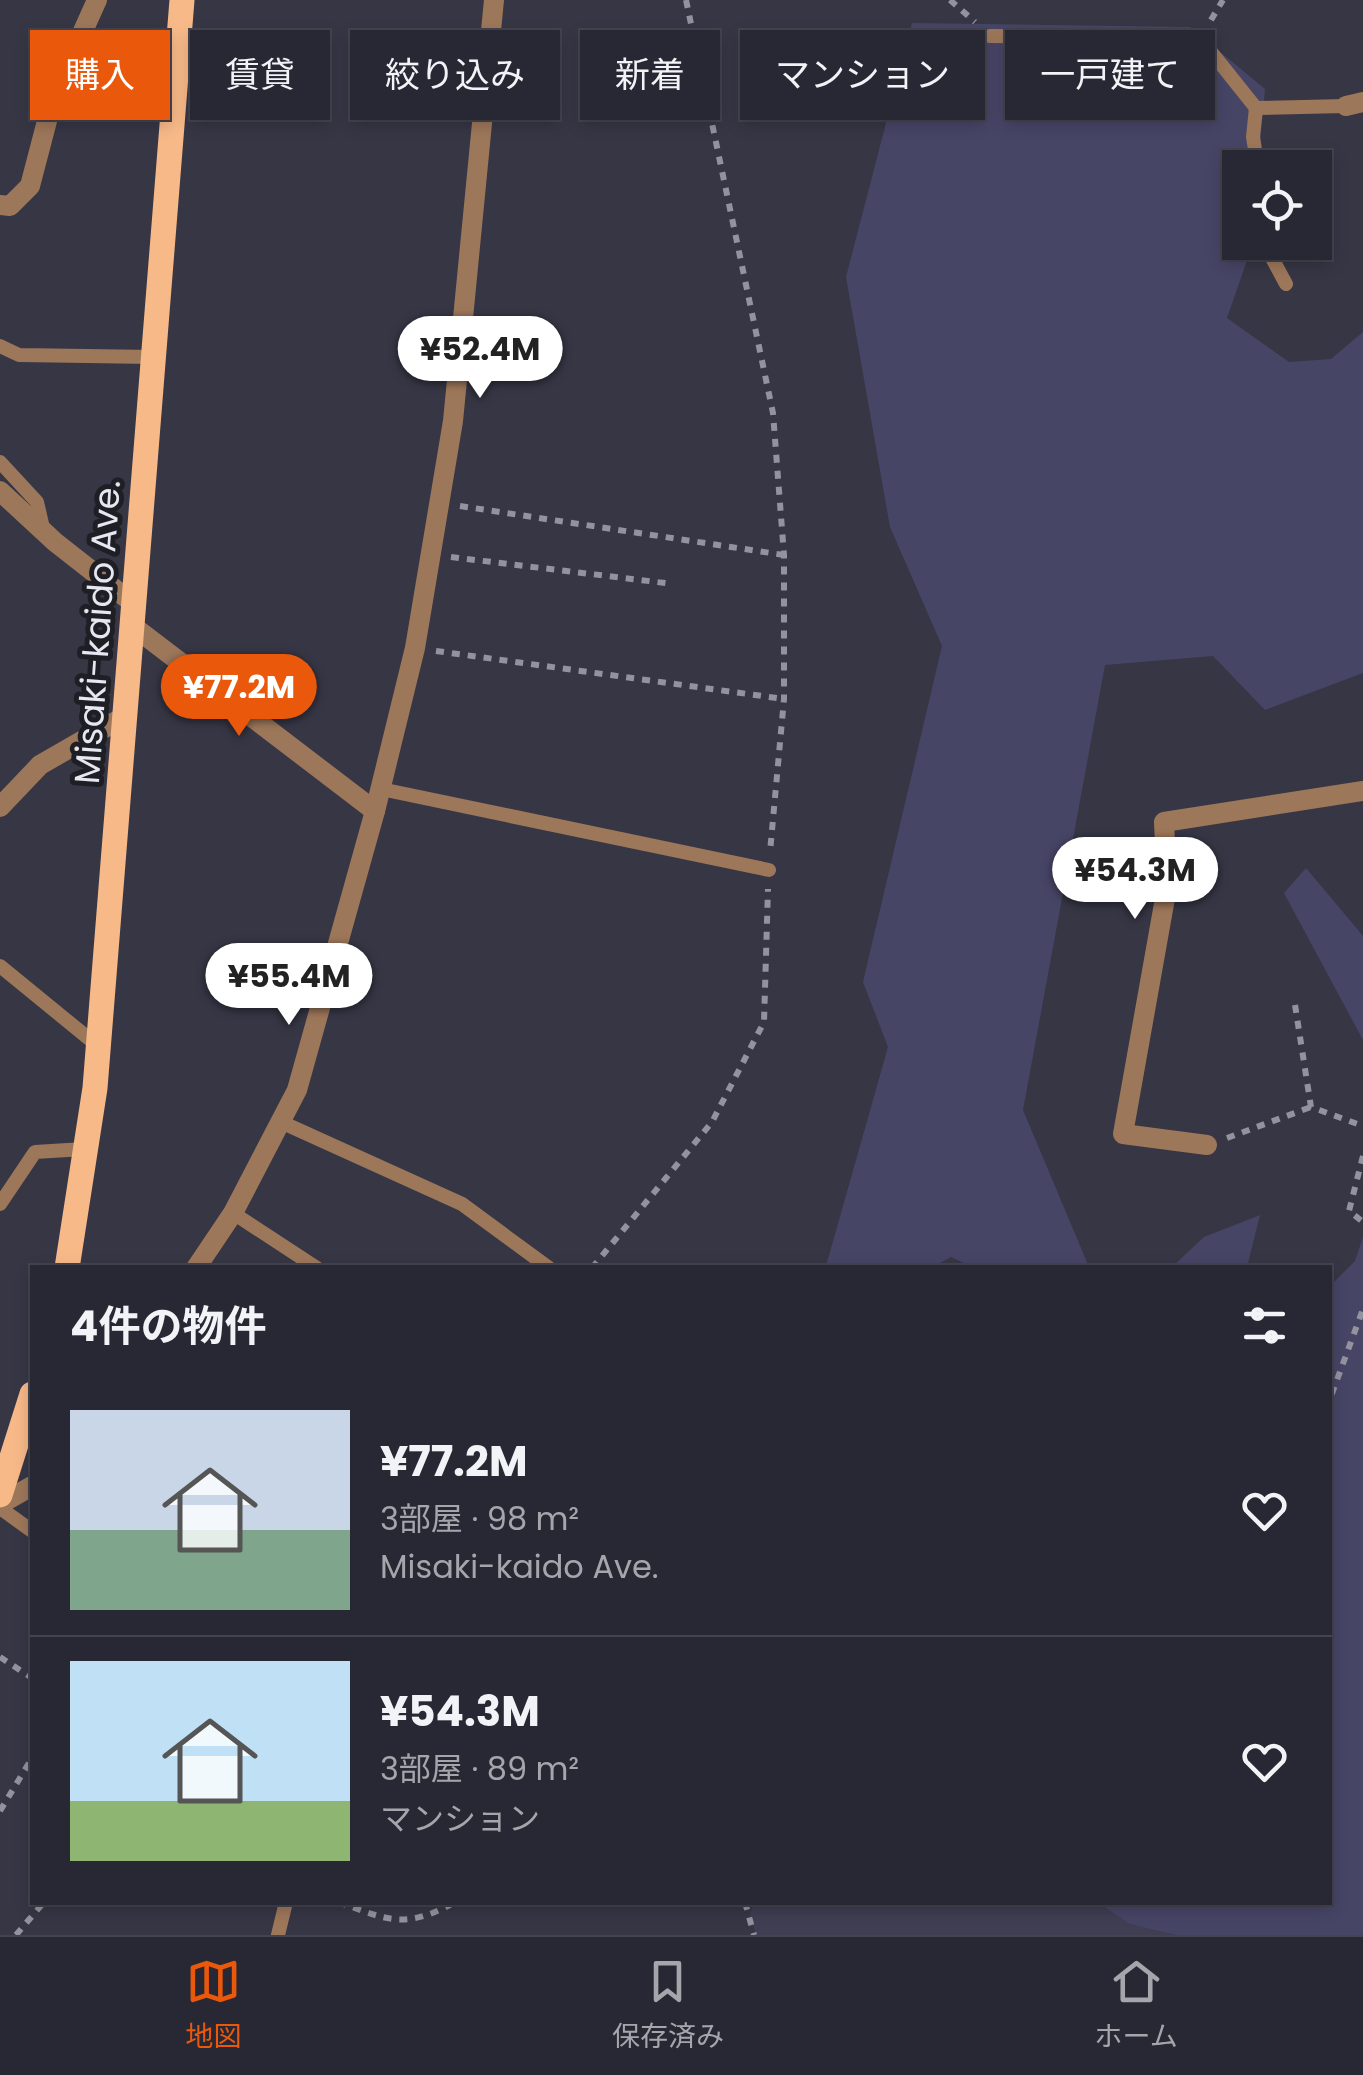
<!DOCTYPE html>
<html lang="ja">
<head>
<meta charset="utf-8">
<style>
	:root { --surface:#282834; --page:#30303c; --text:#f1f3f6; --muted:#a5a6ac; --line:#44444f; --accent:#ea580c }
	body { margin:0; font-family:Poppins,"Noto Sans JP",sans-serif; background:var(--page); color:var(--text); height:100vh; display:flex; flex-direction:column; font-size:38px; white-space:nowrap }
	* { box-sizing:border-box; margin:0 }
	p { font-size:32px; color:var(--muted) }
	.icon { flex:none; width:55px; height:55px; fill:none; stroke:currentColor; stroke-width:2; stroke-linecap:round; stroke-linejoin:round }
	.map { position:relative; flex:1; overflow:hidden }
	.panel { position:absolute; left:30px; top:1265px; width:1302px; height:640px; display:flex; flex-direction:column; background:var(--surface); border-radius:0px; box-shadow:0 5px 15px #0003,0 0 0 2px var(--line) }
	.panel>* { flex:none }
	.top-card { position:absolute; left:30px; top:30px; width:1305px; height:90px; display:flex; gap:20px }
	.controls { position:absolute; left:1222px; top:150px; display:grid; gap:20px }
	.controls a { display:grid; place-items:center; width:110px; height:110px; border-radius:0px; background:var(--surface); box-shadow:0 5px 15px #0003,0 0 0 2px var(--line); font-size:50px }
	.price { position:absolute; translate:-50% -85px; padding:0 22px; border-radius:35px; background:#fff; color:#222; font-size:32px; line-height:65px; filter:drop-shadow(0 2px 5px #0008) }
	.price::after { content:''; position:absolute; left:50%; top:60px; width:30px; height:22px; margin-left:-15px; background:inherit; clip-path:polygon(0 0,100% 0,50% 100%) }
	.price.on { background:var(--accent); color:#fff }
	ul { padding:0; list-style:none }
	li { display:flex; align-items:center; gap:30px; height:250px; padding:0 40px }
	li+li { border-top:2px solid var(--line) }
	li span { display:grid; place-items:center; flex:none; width:280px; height:200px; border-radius:0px; color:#555 }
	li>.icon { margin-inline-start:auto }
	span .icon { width:120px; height:120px; fill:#fffc; stroke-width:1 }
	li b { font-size:42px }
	h2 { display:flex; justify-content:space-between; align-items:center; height:120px; padding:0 40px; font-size:42px }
	.pill { padding:0 35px; border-radius:0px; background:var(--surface); box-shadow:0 5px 15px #0003,0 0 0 2px var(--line); font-size:35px; line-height:90px }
	.pill.on { background:var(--accent); color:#fff }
	.tabs { display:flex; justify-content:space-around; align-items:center; height:140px; border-top:2px solid var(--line); background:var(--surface); font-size:28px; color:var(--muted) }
	.tabs a { display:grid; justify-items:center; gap:5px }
	.tabs .on { color:var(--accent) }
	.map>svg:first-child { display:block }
	.built { fill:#3f3e53 }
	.green { fill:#474566 }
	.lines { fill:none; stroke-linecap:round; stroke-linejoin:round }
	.path { stroke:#93939f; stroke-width:6; stroke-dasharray:8 8; stroke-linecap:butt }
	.service { stroke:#9d775a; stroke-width:14 }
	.minor { stroke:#9d775a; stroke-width:20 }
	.primary { stroke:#f7b988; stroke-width:25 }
	.labels { text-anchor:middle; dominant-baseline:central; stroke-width:10; stroke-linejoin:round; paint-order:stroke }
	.street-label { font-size:35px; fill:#e7e7f1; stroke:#1e1e25 }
</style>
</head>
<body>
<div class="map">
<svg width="1363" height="1935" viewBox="0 0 1363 1935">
	<rect width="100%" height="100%" fill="#363645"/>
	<path class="built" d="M 754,1902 L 1165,1902 L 1191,1935 L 756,1935 L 750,1914 Z"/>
	<g class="green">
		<path d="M 912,23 L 1190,27 L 1265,89 L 1258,167 L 1240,168 L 1240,242 L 1251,243 L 1251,249 L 1227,318 L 1289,362 L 1331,359 L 1363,332 L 1363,673 L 1265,710 L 1213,656 L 1105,665 L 1023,1110 L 1089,1267 L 972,1267 L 951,1257 L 933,1267 L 826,1266 L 888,1047 L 863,982 L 942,646 L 890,527 L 846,277 Z"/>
		<path d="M 1306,868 L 1363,936 L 1363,1040 L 1284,893 Z"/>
		<path d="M 1260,1215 L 1247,1267 L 1172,1267 L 1204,1237 Z"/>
		<path d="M 1363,1237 L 1363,1935 L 1177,1935 L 1130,1924 L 1099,1903 L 1330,1902 L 1330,1286 L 1355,1261 Z"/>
	</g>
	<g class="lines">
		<g class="path">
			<path d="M 686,0 L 773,413 L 784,555 L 784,699 L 770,852"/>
			<path d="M 950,0 L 975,22"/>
			<path d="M 1211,20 L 1223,0"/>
			<path d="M 460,506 L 784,555"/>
			<path d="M 451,557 L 673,584"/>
			<path d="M 436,651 L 784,699"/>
			<path d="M 1295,1005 L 1311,1107 L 1363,1126"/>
			<path d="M 1227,1138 L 1311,1107"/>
			<path d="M 1363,1156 L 1349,1211 L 1363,1222"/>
			<path d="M 592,1268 L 712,1122 L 764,1022 L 768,889"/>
			<path d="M 1330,1458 L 1330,1399 L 1363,1309"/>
			<path d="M 0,1657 L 32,1678"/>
			<path d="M 0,1811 L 32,1758"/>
			<path d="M 338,1902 C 388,1920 405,1930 455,1902"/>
			<path d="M 745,1902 L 754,1935"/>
			<path d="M 16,1935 L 44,1902"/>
		</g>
		<g class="service">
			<path d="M 990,36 L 1200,38 L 1256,108 L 1346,106"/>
			<path d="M 1256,108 L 1253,137 L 1258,168"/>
			<path d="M 1270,242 L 1272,258 L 1286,284"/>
			<path d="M 0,346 L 19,355 L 153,357"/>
			<path d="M 0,462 L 37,502 L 43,528"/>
			<path d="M 381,789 L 769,870"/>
			<path d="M 0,966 L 98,1046"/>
			<path d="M 281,1122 L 462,1204 L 549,1268"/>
			<path d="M 0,1204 L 35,1152 L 84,1149"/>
			<path d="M 233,1213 L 317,1268"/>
			<path d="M 0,1508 L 32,1531"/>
			<path d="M 278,1935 L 286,1902"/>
		</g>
		<g class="minor">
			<path d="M 1346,106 L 1363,102"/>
			<path d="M 0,205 L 10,206 L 30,186 L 53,98 L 97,0"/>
			<path d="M 0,491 L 55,542 L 134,604"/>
			<path d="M 134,627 L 375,811"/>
			<path d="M 0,807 L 40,765 L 127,715"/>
			<path d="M 1207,1145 L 1123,1134 L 1167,887 L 1164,822 L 1363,791"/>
			<path d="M 196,1268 L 233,1213 L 297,1090 L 375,811 L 415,648 L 453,421 L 494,0"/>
			<path d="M 0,1504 L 32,1486"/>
		</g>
		<g class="primary">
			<path d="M 67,1268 L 95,1088 L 182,0"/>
			<path d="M 0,1495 L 32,1394"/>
		</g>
	</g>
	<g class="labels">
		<g class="street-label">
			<text transform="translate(97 632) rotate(-86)">Misaki-kaido Ave.</text>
		</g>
	</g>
</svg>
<div class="controls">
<a><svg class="icon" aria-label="locate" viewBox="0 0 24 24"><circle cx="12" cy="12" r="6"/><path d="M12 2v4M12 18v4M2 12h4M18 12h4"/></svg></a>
</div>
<b class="price" style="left:480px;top:401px">¥52.4M</b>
<b class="price on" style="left:239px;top:739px">¥77.2M</b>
<b class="price" style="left:1135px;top:922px">¥54.3M</b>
<b class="price" style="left:289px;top:1028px">¥55.4M</b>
<div class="top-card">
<a class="pill on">購入</a>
<a class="pill">賃貸</a>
<a class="pill">絞り込み</a>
<a class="pill">新着</a>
<a class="pill">マンション</a>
<a class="pill">一戸建て</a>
</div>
<section class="panel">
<h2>4件の物件<svg class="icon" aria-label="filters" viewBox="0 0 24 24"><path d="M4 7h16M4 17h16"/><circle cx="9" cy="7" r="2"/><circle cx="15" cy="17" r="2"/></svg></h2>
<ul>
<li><span style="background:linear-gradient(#c9d6e8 60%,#7fa58c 0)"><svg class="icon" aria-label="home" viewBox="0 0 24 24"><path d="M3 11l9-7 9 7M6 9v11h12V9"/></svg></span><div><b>¥77.2M</b><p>3部屋 · 98 m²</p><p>Misaki-kaido Ave.</p></div><svg class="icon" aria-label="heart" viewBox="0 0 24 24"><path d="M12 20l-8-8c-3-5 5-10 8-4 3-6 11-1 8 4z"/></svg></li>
<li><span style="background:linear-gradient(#bfe0f5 70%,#8fb573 0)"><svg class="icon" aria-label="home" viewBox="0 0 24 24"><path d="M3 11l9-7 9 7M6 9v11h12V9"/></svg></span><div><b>¥54.3M</b><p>3部屋 · 89 m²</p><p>マンション</p></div><svg class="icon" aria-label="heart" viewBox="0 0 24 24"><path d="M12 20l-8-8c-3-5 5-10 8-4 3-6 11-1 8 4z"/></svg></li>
</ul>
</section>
</div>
<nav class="tabs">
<a class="on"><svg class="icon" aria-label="map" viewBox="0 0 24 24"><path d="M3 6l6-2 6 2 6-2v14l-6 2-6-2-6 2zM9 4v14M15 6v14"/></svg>地図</a>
<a><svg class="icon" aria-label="saved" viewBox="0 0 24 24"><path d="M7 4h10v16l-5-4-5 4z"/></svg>保存済み</a>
<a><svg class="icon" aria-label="home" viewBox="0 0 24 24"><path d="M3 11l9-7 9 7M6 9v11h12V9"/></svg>ホーム</a>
</nav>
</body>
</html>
